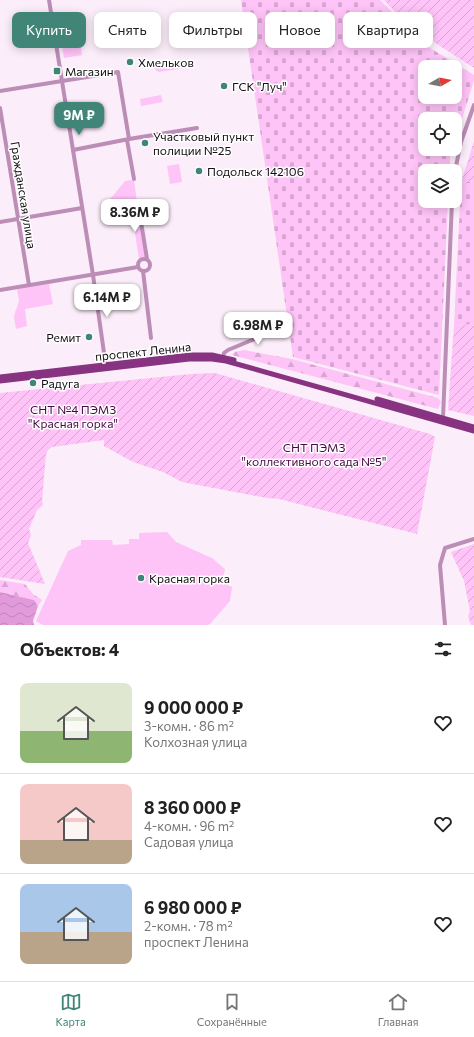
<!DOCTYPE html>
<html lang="ru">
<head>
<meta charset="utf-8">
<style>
	:root { --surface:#fff; --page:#f6f6f6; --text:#222; --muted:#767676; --line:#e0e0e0; --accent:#418579 }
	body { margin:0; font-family:Commissioner,sans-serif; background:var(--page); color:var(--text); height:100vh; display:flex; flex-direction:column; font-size:15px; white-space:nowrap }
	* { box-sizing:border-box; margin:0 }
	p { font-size:13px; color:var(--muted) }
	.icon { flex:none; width:22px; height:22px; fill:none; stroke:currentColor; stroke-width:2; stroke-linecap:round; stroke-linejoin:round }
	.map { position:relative; height:625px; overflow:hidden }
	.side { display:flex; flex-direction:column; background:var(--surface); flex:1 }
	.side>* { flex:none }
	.banner { position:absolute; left:12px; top:12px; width:450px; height:36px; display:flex; gap:8px }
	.needle { width:26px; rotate:81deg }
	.fabs { position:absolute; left:418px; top:60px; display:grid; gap:8px }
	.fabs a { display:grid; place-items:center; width:44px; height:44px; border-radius:8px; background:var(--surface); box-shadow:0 2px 10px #0003; font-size:20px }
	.price { position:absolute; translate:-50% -34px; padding:0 9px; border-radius:8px; background:#fff; color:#222; font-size:13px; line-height:26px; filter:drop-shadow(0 1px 2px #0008) }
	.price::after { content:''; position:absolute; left:50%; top:24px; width:12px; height:9px; margin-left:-6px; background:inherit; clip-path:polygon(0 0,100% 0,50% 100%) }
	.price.current { background:var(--accent); color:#fff }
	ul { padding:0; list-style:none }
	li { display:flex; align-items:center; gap:12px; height:100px; padding:0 20px }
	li+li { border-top:1px solid var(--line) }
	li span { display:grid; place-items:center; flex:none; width:112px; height:80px; border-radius:8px; color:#555 }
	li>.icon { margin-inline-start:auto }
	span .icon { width:48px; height:48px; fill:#fffc; stroke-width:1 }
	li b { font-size:17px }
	h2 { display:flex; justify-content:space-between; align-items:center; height:48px; padding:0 20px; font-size:17px }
	.tag { padding:0 14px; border-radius:8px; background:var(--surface); box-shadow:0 2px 10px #0003; font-size:14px; line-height:36px }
	.tag.current { background:var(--accent); color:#fff }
	.dock { display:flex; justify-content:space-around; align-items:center; height:56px; border-top:1px solid var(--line); background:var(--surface); font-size:11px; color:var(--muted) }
	.dock a { display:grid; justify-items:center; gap:2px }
	.dock .current { color:var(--accent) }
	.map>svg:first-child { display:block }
	.green { fill:#fec3f7 }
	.forest { fill:url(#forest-firs) }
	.cemetery { fill:url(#cemetery-stones); fill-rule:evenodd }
	.garden { fill:url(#garden-furrows) }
	.water { fill:url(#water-waves) }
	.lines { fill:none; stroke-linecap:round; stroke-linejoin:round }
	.minor { stroke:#bc8db6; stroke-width:4 }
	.major { stroke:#873381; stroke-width:5 }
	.poi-dot { fill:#418579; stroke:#fff; stroke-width:1.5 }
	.labels { text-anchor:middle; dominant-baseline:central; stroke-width:3; stroke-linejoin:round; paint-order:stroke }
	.poi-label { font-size:12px; fill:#120e12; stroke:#fff; text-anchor:start }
	.street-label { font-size:12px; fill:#120e12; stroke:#fff }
	.park-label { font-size:12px; fill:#470744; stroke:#fff }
</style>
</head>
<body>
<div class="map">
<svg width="474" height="625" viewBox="0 0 474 625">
	<defs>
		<pattern id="forest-firs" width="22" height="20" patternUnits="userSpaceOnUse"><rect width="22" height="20" fill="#fec3f7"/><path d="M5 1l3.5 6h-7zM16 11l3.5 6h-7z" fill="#d9a6d3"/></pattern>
		<pattern id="cemetery-stones" width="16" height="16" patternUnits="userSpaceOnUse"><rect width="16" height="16" fill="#fec3f7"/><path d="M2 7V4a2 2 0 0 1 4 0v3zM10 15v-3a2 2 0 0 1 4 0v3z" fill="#d9a6d3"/></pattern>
		<pattern id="garden-furrows" width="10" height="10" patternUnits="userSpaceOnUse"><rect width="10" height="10" fill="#fec3f7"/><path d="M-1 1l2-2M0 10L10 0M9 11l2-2" fill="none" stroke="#d9a6d3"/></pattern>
		<pattern id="water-waves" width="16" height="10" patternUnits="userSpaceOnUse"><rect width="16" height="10" fill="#e29bda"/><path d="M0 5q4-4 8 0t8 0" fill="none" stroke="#c184ba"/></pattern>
	</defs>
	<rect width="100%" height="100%" fill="#fbedf9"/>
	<g class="green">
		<path d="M 78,30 L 82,55 L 64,58 L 60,33 Z"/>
		<path d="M 185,62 L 186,68 L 158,72 L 152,66 Z"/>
		<path d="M 161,95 L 163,102 L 141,106 L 140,99 Z"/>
		<path d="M 179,164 L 182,182 L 170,184 L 167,166 Z"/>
		<path d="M 132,180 L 134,181 L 137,202 L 103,208 L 125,181 Z"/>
		<path d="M 137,206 L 146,257 L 139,259 L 131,207 Z"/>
		<path d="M 49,284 L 53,304 L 25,309 L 27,326 L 16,329 L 14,317 L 16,309 L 17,308 L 19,300 L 17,289 Z"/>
		<path d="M 167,532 L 176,542 L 214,559 L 214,560 L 225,569 L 223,578 L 229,579 L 228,585 L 232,587 L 230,601 L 210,624 L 208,625 L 43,625 L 36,621 L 68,551 L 81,545 L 81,540 L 112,540 L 113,545 L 129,544 L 129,539 L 139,539 L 139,533 Z"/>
	</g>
	<g class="forest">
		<path d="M 244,350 L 292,359 L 438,398 L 441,402 L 438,409 L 232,355 L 234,352 Z"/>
		<path d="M 0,580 L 25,584 L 33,594 L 42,600 L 38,606 L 34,600 L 0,592 Z"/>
	</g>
	<g class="cemetery">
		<path d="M 241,0 L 380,0 L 427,46 L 474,75 L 474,80 L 455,142 L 455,119 L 425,119 L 425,149 L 453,149 L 450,156 L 450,171 L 425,171 L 425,201 L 448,201 L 439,395 L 293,357 ZM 425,67 L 455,67 L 455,97 L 425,97 Z"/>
		<path d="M 474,181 L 474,324 L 454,326 L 461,183 Z"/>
	</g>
	<g class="garden">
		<path d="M 384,0 L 474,0 L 474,68 L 406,24 Z"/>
		<path d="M 474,141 L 474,181 L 461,183 Z"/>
		<path d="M 474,324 L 474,416 L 448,410 L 454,326 Z"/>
		<path d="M 215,373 L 430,434 L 435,437 L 417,534 L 279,499 L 267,498 L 182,482 L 163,472 L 133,462 L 104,446 L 104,440 L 52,447 L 48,450 L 46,454 L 42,501 L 43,505 L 37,510 L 29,529 L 31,535 L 28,543 L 45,584 L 0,577 L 0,393 L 191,374 Z"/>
		<path d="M 474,544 L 474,625 L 471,625 L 468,616 L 470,611 L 464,581 L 451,552 Z"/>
	</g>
	<path class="water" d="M 0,592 L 34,600 L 38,606 L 33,621 L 34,625 L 0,625 Z"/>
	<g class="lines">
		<g class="minor">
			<path d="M 49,0 L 93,275 L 106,367"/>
			<path d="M 0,91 L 118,72 L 129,139"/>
			<path d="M 0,108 L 29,285"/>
			<path d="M 127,140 L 134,179"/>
			<path d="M 73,150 L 129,139 L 197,128"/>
			<path d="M 455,171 L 461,142 L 474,105"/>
			<path d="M 138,203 L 147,259"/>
			<path d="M 0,222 L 82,208"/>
			<circle cx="144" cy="265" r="6"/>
			<path d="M 143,271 L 151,338"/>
			<path d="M 0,290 L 138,267"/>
			<path d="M 223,357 L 224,353 L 228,350 L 264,335 L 288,331"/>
			<path d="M 443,418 L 452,201"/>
			<path d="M 445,625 L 440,565 L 445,548 L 474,539"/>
		</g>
		<g class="major">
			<path d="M 0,377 L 190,355 L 212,355 L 234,360"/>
			<path d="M 0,381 L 189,359 L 212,359 L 226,361 L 474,431"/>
			<path d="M 377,399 L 474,427"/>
		</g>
	</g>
	<g class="poi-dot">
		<circle cx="130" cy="62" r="4"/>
		<rect x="53" y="67" width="8" height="8" rx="2"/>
		<circle cx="224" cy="86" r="4"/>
		<circle cx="145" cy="143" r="4"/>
		<circle cx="199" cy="171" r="4"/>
		<circle cx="89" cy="337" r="4"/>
		<circle cx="33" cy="383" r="4"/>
		<circle cx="141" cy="578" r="4"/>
	</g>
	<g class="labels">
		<g class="poi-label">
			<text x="138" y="62">Хмельков</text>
			<text x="65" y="71">Магазин</text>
			<text x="232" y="86">ГСК "Луч"</text>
			<text x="153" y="136">Участковый пункт<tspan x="153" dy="14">полиции №25</tspan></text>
			<text x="207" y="171">Подольск 142106</text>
			<text x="81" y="337" text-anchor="end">Ремит</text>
			<text x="41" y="383">Радуга</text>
			<text x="149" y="578">Красная горка</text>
		</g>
		<g class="street-label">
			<text transform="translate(24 195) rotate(81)">Гражданская улица</text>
			<text transform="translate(143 351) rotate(-6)">проспект Ленина</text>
		</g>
		<g class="park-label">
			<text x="73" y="409">СНТ №4 ПЭМЗ<tspan x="73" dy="14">"Красная горка"</tspan></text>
			<text x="314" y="447">СНТ ПЭМЗ<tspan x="314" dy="14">"коллективного сада №5"</tspan></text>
		</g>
	</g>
</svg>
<div class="fabs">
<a><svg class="needle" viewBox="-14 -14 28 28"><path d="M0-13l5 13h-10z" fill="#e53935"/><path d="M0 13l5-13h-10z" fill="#767676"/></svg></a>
<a><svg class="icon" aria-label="locate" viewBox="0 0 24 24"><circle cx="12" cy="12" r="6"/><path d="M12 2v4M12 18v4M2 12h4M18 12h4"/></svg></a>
<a><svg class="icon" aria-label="layers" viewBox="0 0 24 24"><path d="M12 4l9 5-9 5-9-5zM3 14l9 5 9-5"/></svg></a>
</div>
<b class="price current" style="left:79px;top:136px">9M ₽</b>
<b class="price" style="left:135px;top:233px">8.36M ₽</b>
<b class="price" style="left:107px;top:318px">6.14M ₽</b>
<b class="price" style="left:258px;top:346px">6.98M ₽</b>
<div class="banner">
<a class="tag current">Купить</a>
<a class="tag">Снять</a>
<a class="tag">Фильтры</a>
<a class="tag">Новое</a>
<a class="tag">Квартира</a>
</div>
</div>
<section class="side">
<h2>Объектов: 4<svg class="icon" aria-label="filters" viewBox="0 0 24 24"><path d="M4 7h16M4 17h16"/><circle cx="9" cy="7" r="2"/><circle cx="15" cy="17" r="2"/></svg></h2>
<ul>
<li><span style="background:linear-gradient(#dfe7d0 60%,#8fb573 0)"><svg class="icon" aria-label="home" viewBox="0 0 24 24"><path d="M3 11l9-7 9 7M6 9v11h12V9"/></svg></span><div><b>9 000 000 ₽</b><p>3-комн. · 86 m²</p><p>Колхозная улица</p></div><svg class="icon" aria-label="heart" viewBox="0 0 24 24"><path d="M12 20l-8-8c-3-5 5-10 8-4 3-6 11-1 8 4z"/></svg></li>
<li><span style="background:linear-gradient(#f6c9c9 70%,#b9a48a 0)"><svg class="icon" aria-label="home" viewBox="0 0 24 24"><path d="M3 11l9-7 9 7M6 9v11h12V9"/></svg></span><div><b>8 360 000 ₽</b><p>4-комн. · 96 m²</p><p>Садовая улица</p></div><svg class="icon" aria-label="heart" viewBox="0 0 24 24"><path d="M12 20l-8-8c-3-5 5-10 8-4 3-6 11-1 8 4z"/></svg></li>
<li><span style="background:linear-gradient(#a9c7e8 60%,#b9a48a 0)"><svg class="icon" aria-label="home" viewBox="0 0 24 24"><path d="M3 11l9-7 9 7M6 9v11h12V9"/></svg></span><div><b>6 980 000 ₽</b><p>2-комн. · 78 m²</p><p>проспект Ленина</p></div><svg class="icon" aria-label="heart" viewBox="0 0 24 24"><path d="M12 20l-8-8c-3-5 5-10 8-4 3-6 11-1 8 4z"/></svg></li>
</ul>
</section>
<nav class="dock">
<a class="current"><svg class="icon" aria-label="map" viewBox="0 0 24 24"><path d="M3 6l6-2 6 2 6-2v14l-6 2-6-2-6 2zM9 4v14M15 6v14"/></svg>Карта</a>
<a><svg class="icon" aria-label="saved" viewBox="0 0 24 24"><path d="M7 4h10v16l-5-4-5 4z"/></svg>Сохранённые</a>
<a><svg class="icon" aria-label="home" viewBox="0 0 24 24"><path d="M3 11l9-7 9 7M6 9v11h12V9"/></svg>Главная</a>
</nav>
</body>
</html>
